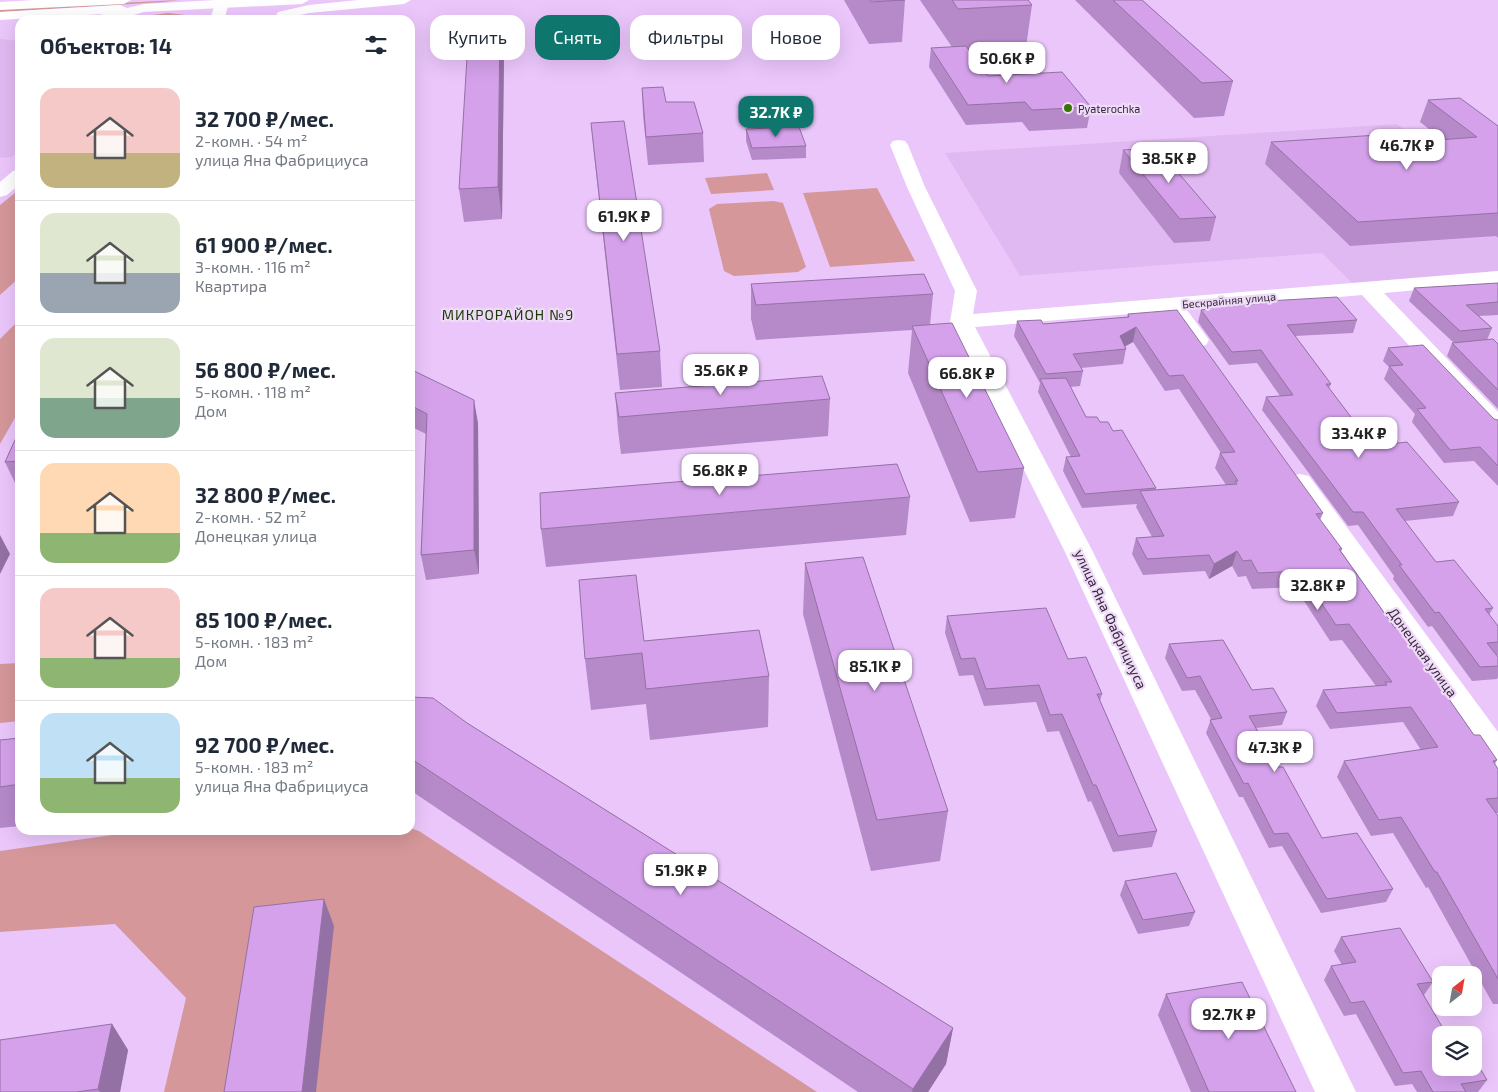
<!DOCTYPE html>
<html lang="ru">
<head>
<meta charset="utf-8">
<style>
	:root { --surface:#fff; --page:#f6f6f7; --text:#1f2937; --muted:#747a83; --line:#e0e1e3; --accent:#0f766e }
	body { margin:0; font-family:"Exo 2",sans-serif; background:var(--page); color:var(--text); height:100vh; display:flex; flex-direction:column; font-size:19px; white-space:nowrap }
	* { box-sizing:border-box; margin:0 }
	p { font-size:16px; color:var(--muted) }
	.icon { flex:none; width:28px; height:28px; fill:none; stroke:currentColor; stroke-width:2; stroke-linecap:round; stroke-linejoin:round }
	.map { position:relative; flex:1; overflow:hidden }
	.side { position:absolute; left:15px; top:15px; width:400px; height:820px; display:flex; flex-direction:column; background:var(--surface); border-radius:15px; box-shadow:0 5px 20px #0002 }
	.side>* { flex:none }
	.guide { position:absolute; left:430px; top:15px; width:475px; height:45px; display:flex; gap:10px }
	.needle { width:32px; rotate:31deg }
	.controls { position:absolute; left:1432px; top:966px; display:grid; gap:10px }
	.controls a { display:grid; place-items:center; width:50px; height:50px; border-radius:10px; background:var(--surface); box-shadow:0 5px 20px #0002; font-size:25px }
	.price { position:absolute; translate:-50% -42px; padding:0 11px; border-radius:10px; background:#fff; color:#222; font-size:16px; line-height:32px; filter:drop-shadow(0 1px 2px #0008) }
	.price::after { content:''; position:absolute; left:50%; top:30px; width:15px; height:11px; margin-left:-8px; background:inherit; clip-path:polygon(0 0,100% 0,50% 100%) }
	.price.current { background:var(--accent); color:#fff }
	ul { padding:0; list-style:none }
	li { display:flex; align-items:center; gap:15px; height:125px; padding:0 25px }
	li+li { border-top:1px solid var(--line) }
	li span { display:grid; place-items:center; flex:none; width:140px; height:100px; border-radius:15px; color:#555 }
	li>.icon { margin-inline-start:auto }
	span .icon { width:60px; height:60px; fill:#fffc; stroke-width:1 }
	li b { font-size:21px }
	h2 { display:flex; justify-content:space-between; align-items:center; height:60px; padding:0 25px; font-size:21px }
	.pill { padding:0 18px; border-radius:15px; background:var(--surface); box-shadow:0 5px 20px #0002; font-size:18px; line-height:45px }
	.pill.current { background:var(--accent); color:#fff }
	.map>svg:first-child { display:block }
	.built { fill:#e1b9f2 }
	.green { fill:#d5979a }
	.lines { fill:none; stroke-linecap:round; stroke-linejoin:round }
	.minor { fill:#fff; fill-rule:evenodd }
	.major { fill:#fff; fill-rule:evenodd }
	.wall { fill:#b68ac9; fill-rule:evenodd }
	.shaded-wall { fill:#9471a4 }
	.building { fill:#d4a1ea; stroke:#9471a4 }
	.poi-dot { fill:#397303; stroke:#eedbf6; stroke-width:2 }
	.labels { text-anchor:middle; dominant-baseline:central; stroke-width:4.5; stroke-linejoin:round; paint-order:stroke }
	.far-poi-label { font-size:11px; fill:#392740; stroke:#eedbf6; text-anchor:start }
	.far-street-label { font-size:11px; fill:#392740; stroke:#eedbf6 }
	.far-quarter-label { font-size:14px; letter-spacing:1px; fill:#1b3707; stroke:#eedbf6 }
	.street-label { font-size:14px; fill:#392740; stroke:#eedbf6 }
</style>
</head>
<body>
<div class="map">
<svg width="1498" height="1092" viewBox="0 0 1498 1092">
	<rect width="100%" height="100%" fill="#ebc6fb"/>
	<g class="built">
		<path d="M 0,39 L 20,41 L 20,150 L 11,157 L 0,158 Z"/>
		<path d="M 1397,124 L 1498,204 L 1498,271 L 1352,283 L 1322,253 L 1020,276 L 945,153 Z"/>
	</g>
	<g class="green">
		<path d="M 179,0 L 164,2 L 0,12 L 0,9 Z"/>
		<path d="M 168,13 L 194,16 L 200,20 L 114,20 Z"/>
		<path d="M 767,173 L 774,190 L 711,194 L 705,178 Z"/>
		<path d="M 877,188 L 915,261 L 830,267 L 803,193 Z"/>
		<path d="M 20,189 L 20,277 L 0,295 L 0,205 Z"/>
		<path d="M 774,201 L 783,203 L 806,267 L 798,272 L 734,276 L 724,271 L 709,209 L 717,204 Z"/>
		<path d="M 20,319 L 20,409 L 0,444 L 0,339 Z"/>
		<path d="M 20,663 L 20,721 L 0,723 L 0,664 Z"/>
		<path d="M 410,828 L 419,831 L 817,1092 L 164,1092 L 186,998 L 115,924 L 0,932 L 0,851 L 147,830 L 410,830 Z"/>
	</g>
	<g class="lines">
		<g class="minor">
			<path d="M 34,0 L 131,0 L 124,4 L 0,10 L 0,2 Z"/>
			<path d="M 216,0 L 230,0 L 224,20 L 210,20 Z"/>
			<path d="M 899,140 L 905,141 L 908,145 L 925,187 L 977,291 L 973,314 L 1498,271 L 1498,283 L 1384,293 L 1498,412 L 1498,433 L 1489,431 L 1362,295 L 1187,310 L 1209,340 L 1206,345 L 1198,347 L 1190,345 L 1166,311 L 975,327 L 1093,552 L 1356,1092 L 1315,1092 L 1065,552 L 950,322 L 955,291 L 907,187 L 890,145 L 893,141 Z"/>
			<path d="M 1300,474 L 1309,476 L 1498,732 L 1498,770 L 1486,766 L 1287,482 L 1291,476 Z"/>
		</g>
		<g class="major">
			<path d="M 216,0 L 309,0 L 302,4 L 144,12 L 116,20 L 92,20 L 94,17 L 103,14 L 0,20 L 0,12 L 120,5 L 127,8 L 144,4 Z"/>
			<path d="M 358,0 L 411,0 L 404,4 L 309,13 L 283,19 L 276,15 L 278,12 L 309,5 Z"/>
			<path d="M 20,169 L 20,184 L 7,195 L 0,197 L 0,182 L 13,171 Z"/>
		</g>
	</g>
	<g class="wall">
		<path d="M 844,0 L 905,0 L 902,42 L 869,44 Z"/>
		<path d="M 920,0 L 1028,0 L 1032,5 L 1026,47 L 968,50 L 988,76 L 1091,107 L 1087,128 L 1029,131 L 1022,122 L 966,125 L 929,67 L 931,48 L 952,47 Z"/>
		<path d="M 1075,0 L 1142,0 L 1233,81 L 1224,116 L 1194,118 Z"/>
		<path d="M 504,51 L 502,219 L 464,222 L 459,189 Z"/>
		<path d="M 642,88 L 666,102 L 703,133 L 704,162 L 648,165 L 643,115 Z"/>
		<path d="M 1428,100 L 1498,126 L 1498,238 L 1496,236 L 1350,246 L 1265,164 L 1271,142 L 1389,144 L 1443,140 L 1420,122 Z"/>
		<path d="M 591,123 L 660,351 L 662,387 L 620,390 L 594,154 Z"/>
		<path d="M 746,129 L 806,146 L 806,158 L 752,160 L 746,141 Z"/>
		<path d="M 1123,150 L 1216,217 L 1210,241 L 1174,243 L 1119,173 Z"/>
		<path d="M 1498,283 L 1498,315 L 1479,316 L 1492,328 L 1487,340 L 1498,344 L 1498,409 L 1447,356 L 1452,343 L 1454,343 L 1409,301 L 1414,288 Z"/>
		<path d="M 751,284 L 933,294 L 930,325 L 1024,468 L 1015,518 L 970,522 L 908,373 L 912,330 L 756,340 L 751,319 Z"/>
		<path d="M 1267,301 L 1357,320 L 1353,333 L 1295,336 L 1331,384 L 1329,388 L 1373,446 L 1459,502 L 1453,516 L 1405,521 L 1436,562 L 1493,608 L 1489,615 L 1498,626 L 1498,655 L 1497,655 L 1498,657 L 1498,677 L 1497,679 L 1472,681 L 1432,626 L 1428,627 L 1393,579 L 1394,576 L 1358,525 L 1348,526 L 1262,410 L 1266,397 L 1280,396 L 1257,363 L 1229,365 L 1198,322 L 1201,310 L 1208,309 L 1209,307 L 1267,303 Z"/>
		<path d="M 1128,314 L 1323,513 L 1320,520 L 1342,549 L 1341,551 L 1395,628 L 1435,672 L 1433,676 L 1474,735 L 1497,760 L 1495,764 L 1498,769 L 1498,813 L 1496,813 L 1498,816 L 1498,1004 L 1493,1004 L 1428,887 L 1426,888 L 1393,833 L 1371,836 L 1337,777 L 1344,761 L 1421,750 L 1403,722 L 1330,729 L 1316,706 L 1323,690 L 1376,686 L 1342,640 L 1330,641 L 1295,587 L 1252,589 L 1246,576 L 1238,577 L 1232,566 L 1209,579 L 1205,571 L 1143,575 L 1132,554 L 1136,538 L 1152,537 L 1136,507 L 1137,504 L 1082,508 L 1063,471 L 1066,457 L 1071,457 L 1038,392 L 1040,383 L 1014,336 L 1017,321 L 1043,324 L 1127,317 ZM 1133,342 L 1165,391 L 1179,389 L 1221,453 L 1220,453 L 1215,468 L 1226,485 L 1156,490 L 1156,488 L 1113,431 L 1100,422 L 1086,417 L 1070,387 L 1080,386 L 1083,371 L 1081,368 L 1123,364 L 1126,349 L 1125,346 Z"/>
		<path d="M 1388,348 L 1494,419 L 1498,420 L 1498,486 L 1474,461 L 1444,463 L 1412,422 L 1415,414 L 1384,379 L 1389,367 L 1383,361 Z"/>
		<path d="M 410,369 L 478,423 L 479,574 L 426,580 L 421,555 L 426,434 L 410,426 Z"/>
		<path d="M 615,393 L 830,399 L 828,436 L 621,454 L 618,430 Z"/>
		<path d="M 20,429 L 20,482 L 15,483 L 5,462 Z"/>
		<path d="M 910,497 L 906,535 L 546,567 L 541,529 Z"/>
		<path d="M 805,563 L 948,811 L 940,861 L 871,871 L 803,614 Z"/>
		<path d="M 947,616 L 1068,659 L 1102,694 L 1100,701 L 1157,831 L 1152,847 L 1113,852 L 1091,801 L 1088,802 L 1059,731 L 1047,732 L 1036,702 L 984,706 L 973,675 L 959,676 L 945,633 Z"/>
		<path d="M 644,641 L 769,676 L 768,727 L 650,740 L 646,704 L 591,710 L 585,659 Z"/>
		<path d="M 1169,644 L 1252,690 L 1287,712 L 1282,725 L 1256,728 L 1278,767 L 1322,838 L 1393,889 L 1386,902 L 1321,913 L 1282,846 L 1269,848 L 1243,797 L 1239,797 L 1206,733 L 1211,719 L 1195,690 L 1182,691 L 1165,658 Z"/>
		<path d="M 410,697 L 467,723 L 953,1028 L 946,1064 L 928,1092 L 858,1092 L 410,790 Z"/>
		<path d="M 20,738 L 20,826 L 0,828 L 0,740 Z"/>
		<path d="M 1125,881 L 1195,912 L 1189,926 L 1138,934 L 1120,895 Z"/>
		<path d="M 1341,937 L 1433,982 L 1424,995 L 1441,1035 L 1487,1080 L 1478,1092 L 1417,1092 L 1412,1084 L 1395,1086 L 1356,1014 L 1344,1016 L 1324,980 L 1331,966 L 1342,965 L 1334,951 Z"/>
		<path d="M 1166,994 L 1296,1092 L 1191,1092 L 1158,1015 Z"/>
		<path d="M 112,1024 L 128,1050 L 120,1092 L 0,1092 Z"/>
	</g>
	<g class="shaded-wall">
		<path d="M 500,22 L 504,51 L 502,219 L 498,187 Z"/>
		<path d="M 1136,327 L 1133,342 L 1117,351 L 1120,336 Z"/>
		<path d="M 474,400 L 478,423 L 479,574 L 474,550 Z"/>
		<path d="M 0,535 L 10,554 L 0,574 Z"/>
		<path d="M 1237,551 L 1232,566 L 1209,579 L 1214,564 Z"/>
		<path d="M 324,899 L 334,926 L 316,1092 L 302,1092 Z"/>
		<path d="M 112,1024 L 128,1050 L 120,1092 L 100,1092 L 98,1089 Z"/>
		<path d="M 953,1028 L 946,1064 L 928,1092 L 912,1092 L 913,1089 Z"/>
	</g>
	<g class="building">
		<path d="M 870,0 L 905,0 L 871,2 Z"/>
		<path d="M 952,0 L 1028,0 L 1032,5 L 958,9 Z"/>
		<path d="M 1113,0 L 1142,0 L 1233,81 L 1202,83 Z"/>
		<path d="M 500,22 L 498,187 L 459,189 L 469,24 Z"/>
		<path d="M 966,46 L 988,76 L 1062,72 L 1091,107 L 1032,110 L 1025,102 L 968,105 L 931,48 Z"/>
		<path d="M 663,87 L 666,102 L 694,102 L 703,133 L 646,137 L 642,88 Z"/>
		<path d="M 1460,98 L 1498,126 L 1498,213 L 1358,222 L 1271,142 L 1378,135 L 1389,144 L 1477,137 L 1428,100 Z"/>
		<path d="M 624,121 L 660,351 L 617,354 L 591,123 Z"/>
		<path d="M 799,127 L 806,146 L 752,148 L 746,129 Z"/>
		<path d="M 1157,148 L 1216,217 L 1180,219 L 1123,150 Z"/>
		<path d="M 924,274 L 933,294 L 756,305 L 751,284 Z"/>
		<path d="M 1498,283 L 1498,302 L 1466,305 L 1492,328 L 1460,331 L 1414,288 Z"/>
		<path d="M 1337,297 L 1357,320 L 1287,325 L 1331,384 L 1326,384 L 1373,446 L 1407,442 L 1459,502 L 1396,509 L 1436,562 L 1454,560 L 1493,608 L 1485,609 L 1498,626 L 1498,642 L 1487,643 L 1498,657 L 1498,666 L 1480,667 L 1439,612 L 1435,613 L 1399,565 L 1402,565 L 1363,512 L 1353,512 L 1266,397 L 1293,395 L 1261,350 L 1232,352 L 1201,310 L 1210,309 L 1209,307 L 1269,303 L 1267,301 Z"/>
		<path d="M 1177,310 L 1323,513 L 1316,514 L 1342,549 L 1339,549 L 1395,628 L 1400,627 L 1435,672 L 1430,672 L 1474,735 L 1480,735 L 1497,760 L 1493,761 L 1498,769 L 1498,798 L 1486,799 L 1498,816 L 1498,979 L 1437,872 L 1435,872 L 1401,817 L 1379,820 L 1344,761 L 1438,747 L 1411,707 L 1337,713 L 1323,690 L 1387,685 L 1385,682 L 1392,682 L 1349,624 L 1336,625 L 1300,571 L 1258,573 L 1251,560 L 1243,561 L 1237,551 L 1214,564 L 1209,555 L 1147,559 L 1136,538 L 1164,536 L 1140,491 L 1237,484 L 1235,481 L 1238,481 L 1220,453 L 1235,452 L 1183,375 L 1169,376 L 1136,327 L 1120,336 L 1126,349 L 1073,354 L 1083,371 L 1046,374 L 1017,321 L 1041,320 L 1043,324 L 1129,317 L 1128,314 Z"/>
		<path d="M 952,323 L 1024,468 L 978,472 L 912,326 Z"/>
		<path d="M 1493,339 L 1498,344 L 1498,390 L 1452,343 Z"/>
		<path d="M 1423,345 L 1494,419 L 1498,420 L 1498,466 L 1480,447 L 1450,450 L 1417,409 L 1426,408 L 1389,366 L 1403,365 L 1388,348 Z"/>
		<path d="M 410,369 L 474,400 L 474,550 L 421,555 L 427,414 L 410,405 Z"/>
		<path d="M 822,376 L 830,399 L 619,417 L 615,393 Z"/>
		<path d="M 1066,378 L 1086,417 L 1097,417 L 1100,422 L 1108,422 L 1113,431 L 1122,430 L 1156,488 L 1085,494 L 1066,457 L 1080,456 L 1040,379 Z"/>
		<path d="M 20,429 L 20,461 L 5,462 Z"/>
		<path d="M 897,464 L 910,497 L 541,529 L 540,493 Z"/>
		<path d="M 863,557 L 948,811 L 877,820 L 805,563 Z"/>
		<path d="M 636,575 L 644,641 L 759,630 L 769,676 L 646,689 L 642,653 L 585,659 L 579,580 Z"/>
		<path d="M 1046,608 L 1068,659 L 1086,657 L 1102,694 L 1097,694 L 1157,831 L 1118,836 L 1096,785 L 1093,785 L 1062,714 L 1050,715 L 1039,685 L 986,689 L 975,658 L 961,659 L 947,616 Z"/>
		<path d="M 1223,640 L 1252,690 L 1273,688 L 1287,712 L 1249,716 L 1278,767 L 1283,767 L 1322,838 L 1357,833 L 1393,889 L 1327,899 L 1288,833 L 1274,834 L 1248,783 L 1244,784 L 1210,720 L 1222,718 L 1200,676 L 1187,678 L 1169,644 Z"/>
		<path d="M 410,697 L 433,698 L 467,723 L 953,1028 L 913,1089 L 410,758 Z"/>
		<path d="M 20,738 L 20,784 L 0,787 L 0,740 Z"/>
		<path d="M 1176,873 L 1195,912 L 1143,920 L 1125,881 Z"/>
		<path d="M 324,899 L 302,1092 L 224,1092 L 254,907 Z"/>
		<path d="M 1400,928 L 1433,982 L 1417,984 L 1447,1035 L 1441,1035 L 1441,1068 L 1474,1068 L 1474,1058 L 1487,1080 L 1461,1084 L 1466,1092 L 1433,1092 L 1421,1071 L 1403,1073 L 1364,1001 L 1351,1003 L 1331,966 L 1356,962 L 1341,937 Z"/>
		<path d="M 1242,982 L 1296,1092 L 1209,1092 L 1166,994 Z"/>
		<path d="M 112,1024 L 98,1089 L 76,1092 L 0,1092 L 0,1040 Z"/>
	</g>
	<circle class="poi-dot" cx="1068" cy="108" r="5"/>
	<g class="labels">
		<g class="far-poi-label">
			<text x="1078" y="108">Pyaterochka</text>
		</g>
		<g class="far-street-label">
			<text transform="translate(1229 300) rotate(-5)">Бескрайняя улица</text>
		</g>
		<g class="far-quarter-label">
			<text x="508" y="314">МИКРОРАЙОН №9</text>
		</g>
		<g class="street-label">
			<text transform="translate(1111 619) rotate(65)">улица Яна Фабрициуса</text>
			<text transform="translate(1423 652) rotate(54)">Донецкая улица</text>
		</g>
	</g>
</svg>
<div class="controls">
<a><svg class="needle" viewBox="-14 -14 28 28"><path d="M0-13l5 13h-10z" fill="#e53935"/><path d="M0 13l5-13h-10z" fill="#747a83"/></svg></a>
<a><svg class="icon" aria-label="layers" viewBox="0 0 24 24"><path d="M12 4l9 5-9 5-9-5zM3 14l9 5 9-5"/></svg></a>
</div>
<b class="price" style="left:1007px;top:84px">50.6K ₽</b>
<b class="price current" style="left:776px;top:138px">32.7K ₽</b>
<b class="price" style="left:1407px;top:171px">46.7K ₽</b>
<b class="price" style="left:1169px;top:184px">38.5K ₽</b>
<b class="price" style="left:624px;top:242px">61.9K ₽</b>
<b class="price" style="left:721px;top:396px">35.6K ₽</b>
<b class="price" style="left:967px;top:399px">66.8K ₽</b>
<b class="price" style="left:1359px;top:459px">33.4K ₽</b>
<b class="price" style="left:720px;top:496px">56.8K ₽</b>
<b class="price" style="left:1318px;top:611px">32.8K ₽</b>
<b class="price" style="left:875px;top:692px">85.1K ₽</b>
<b class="price" style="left:1275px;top:773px">47.3K ₽</b>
<b class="price" style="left:681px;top:896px">51.9K ₽</b>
<b class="price" style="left:1229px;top:1040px">92.7K ₽</b>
<div class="guide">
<a class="pill">Купить</a>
<a class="pill current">Снять</a>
<a class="pill">Фильтры</a>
<a class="pill">Новое</a>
</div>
<section class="side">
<h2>Объектов: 14<svg class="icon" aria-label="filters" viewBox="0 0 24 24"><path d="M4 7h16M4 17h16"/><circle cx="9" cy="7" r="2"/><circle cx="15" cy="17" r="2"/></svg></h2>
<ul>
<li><span style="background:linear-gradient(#f6c9c9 65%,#c2b280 0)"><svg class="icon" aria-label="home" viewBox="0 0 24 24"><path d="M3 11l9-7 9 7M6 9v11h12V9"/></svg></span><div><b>32 700 ₽/мес.</b><p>2-комн. · 54 m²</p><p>улица Яна Фабрициуса</p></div></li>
<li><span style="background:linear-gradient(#dfe7d0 60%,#9aa5b1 0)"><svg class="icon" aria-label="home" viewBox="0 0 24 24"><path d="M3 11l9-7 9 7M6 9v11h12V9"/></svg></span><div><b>61 900 ₽/мес.</b><p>3-комн. · 116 m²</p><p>Квартира</p></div></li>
<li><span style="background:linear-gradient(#dfe7d0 60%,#7fa58c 0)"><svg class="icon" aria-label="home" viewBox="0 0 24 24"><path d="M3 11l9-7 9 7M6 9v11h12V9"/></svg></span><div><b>56 800 ₽/мес.</b><p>5-комн. · 118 m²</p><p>Дом</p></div></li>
<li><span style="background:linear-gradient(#ffd9b3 70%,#8fb573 0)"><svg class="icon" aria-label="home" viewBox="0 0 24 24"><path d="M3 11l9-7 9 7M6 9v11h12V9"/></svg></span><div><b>32 800 ₽/мес.</b><p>2-комн. · 52 m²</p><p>Донецкая улица</p></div></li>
<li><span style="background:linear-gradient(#f6c9c9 70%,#8fb573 0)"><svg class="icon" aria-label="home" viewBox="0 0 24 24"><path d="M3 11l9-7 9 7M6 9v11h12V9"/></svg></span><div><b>85 100 ₽/мес.</b><p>5-комн. · 183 m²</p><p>Дом</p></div></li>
<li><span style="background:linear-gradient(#bfe0f5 65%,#8fb573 0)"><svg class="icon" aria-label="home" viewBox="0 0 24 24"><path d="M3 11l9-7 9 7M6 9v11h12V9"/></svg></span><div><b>92 700 ₽/мес.</b><p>5-комн. · 183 m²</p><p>улица Яна Фабрициуса</p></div></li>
</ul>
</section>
</div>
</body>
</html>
